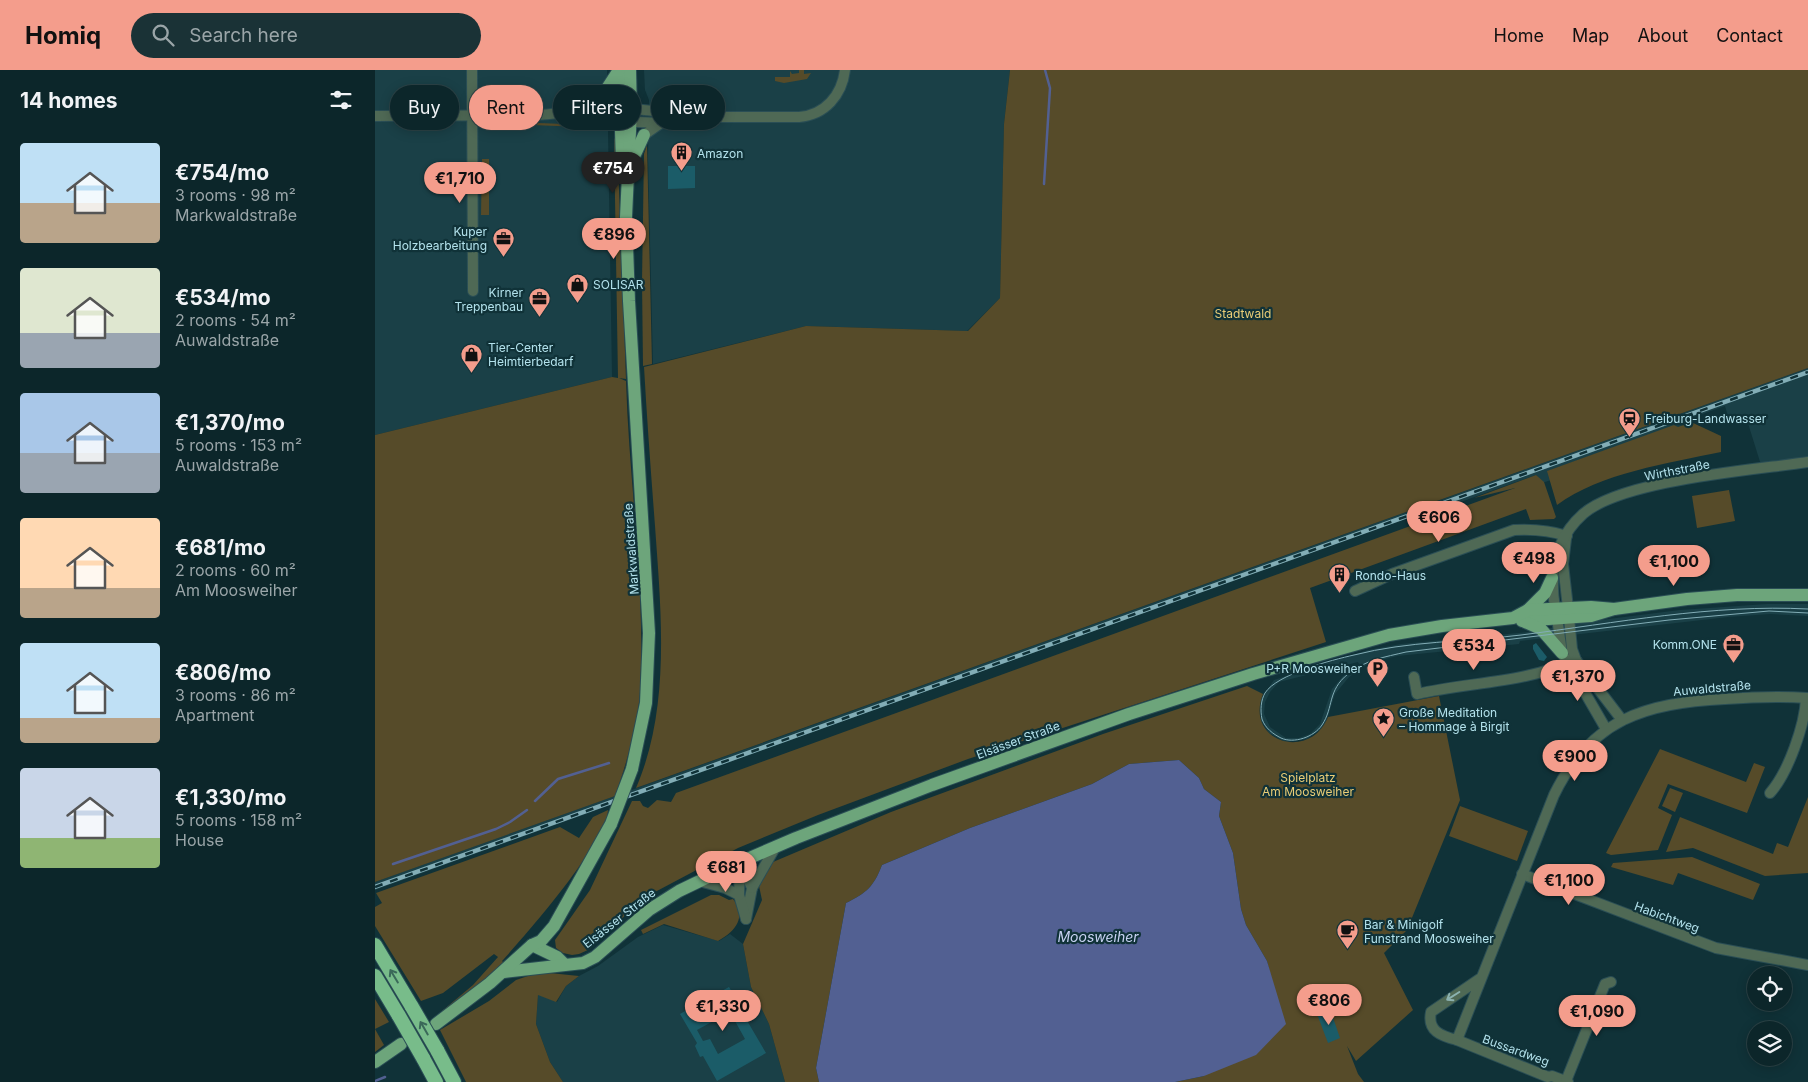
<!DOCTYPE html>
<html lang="en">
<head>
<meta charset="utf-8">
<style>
	:root { --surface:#0c262a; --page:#1a3236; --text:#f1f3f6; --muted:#9aa5a8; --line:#2c4347; --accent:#f49d8c }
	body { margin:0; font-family:Inter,sans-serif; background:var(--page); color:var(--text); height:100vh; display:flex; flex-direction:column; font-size:19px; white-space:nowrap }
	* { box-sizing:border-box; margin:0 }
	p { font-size:16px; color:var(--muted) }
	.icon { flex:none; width:28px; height:28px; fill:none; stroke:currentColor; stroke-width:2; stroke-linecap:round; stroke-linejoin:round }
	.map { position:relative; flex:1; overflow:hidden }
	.drawer { display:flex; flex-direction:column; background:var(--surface); width:375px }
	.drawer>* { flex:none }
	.banner { position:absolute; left:15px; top:15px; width:475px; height:45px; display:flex; gap:10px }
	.buttons { position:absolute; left:1372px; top:896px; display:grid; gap:10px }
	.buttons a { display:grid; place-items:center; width:45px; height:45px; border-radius:50%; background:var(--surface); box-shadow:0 2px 12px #0003,0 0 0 1px var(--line); font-size:25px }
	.price { position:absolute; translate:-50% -42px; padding:0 11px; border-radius:18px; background:var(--accent); color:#111; font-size:16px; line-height:32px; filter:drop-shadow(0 1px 2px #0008) }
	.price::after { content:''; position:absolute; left:50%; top:30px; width:15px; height:11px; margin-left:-8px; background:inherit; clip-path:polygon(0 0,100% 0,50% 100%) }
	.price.active { background:#222; color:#fff }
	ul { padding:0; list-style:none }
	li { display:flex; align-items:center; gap:15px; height:125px; padding:0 20px }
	li span { display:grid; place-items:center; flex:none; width:140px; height:100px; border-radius:5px; color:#555 }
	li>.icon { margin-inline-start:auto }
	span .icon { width:60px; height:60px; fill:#fffc; stroke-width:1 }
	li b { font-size:21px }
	h2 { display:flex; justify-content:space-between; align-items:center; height:60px; padding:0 20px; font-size:21px }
	.pill { padding:0 18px; border-radius:22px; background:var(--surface); box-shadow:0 2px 12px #0003,0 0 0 1px var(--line); font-size:18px; line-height:45px }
	.pill.active { background:var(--accent); color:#111 }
	header { display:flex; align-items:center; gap:30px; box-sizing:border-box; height:70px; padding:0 25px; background:var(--accent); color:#111 }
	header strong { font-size:24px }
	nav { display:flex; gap:28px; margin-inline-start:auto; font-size:18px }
	.search { width:350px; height:45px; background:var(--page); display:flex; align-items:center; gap:12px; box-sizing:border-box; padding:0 18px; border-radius:28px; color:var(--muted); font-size:19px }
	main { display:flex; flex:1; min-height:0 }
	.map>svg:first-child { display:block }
	.built { fill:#1a4047; fill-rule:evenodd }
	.green { fill:#564b29 }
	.water { fill:#526092 }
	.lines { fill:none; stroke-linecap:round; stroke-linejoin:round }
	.stream { stroke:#526092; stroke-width:2.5 }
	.building { fill:#1b5c68; fill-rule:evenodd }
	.minor-casing { stroke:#2a4e55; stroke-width:12 }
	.major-casing { stroke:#2a4e55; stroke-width:14 }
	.highway-casing { stroke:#2a4e55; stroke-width:16 }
	.minor { stroke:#4f6955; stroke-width:10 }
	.major { stroke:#6da57b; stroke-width:12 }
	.highway { stroke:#78bc8a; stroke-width:14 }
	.tram { stroke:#82adb6; stroke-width:1 }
	.rail-casing { stroke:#82adb6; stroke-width:4.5 }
	.rail { stroke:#103238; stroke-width:2.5; stroke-dasharray:8; stroke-linecap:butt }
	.major-bridge-casing { stroke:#2a4e55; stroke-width:14; stroke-linecap:butt }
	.highway-bridge-casing { stroke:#2a4e55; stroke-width:16; stroke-linecap:butt }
	.major-bridge { stroke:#6da57b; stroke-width:12 }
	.highway-bridge { stroke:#78bc8a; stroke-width:14 }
	.oneway { stroke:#3a6959 }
	.oneway2 { stroke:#8bb2b0 }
	.labels { text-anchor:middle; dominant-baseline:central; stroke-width:4.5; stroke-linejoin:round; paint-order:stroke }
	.poi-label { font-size:12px; fill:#b3e2ec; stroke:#103238; text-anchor:start }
	.park-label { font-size:12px; fill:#eacd76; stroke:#103238 }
	.street-label { font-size:12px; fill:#b3e2ec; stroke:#103238 }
	.water-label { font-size:14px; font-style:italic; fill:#c8d2f2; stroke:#103238 }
</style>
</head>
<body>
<header>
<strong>Homiq</strong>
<div class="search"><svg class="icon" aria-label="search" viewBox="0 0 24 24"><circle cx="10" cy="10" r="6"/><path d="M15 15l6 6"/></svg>Search here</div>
<nav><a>Home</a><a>Map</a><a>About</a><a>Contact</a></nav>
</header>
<main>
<section class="drawer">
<h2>14 homes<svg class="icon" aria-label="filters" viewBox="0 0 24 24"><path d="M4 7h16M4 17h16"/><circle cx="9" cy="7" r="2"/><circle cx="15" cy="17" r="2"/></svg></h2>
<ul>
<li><span style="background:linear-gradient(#bfe0f5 60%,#b9a48a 0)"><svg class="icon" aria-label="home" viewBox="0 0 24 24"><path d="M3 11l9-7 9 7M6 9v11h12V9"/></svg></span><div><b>€754/mo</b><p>3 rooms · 98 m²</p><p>Markwaldstraße</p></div></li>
<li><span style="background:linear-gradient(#dfe7d0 65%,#9aa5b1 0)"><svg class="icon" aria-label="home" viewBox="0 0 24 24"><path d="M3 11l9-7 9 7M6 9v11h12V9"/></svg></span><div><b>€534/mo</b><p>2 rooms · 54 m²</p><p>Auwaldstraße</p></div></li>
<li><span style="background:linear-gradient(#a9c7e8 60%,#9aa5b1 0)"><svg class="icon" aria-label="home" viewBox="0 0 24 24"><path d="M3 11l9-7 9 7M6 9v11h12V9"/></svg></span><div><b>€1,370/mo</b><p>5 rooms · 153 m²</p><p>Auwaldstraße</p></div></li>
<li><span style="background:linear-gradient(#ffd9b3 70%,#b9a48a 0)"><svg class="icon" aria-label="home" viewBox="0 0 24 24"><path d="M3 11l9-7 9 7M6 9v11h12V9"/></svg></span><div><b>€681/mo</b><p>2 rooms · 60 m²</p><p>Am Moosweiher</p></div></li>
<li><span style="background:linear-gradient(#bfe0f5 75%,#b9a48a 0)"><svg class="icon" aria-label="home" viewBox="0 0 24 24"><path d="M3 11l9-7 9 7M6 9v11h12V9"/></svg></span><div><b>€806/mo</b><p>3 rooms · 86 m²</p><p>Apartment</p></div></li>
<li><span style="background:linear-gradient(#c9d6e8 70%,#8fb573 0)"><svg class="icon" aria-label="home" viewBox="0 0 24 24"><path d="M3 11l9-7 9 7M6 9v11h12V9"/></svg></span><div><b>€1,330/mo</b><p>5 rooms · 158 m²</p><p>House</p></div></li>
</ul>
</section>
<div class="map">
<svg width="1433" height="1012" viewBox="0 0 1433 1012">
	<rect width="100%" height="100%" fill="#103238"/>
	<g class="built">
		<path d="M 0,0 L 232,0 L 237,307 L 0,365 Z"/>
		<path d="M 269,0 L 635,0 L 629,54 L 625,228 L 592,261 L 431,256 L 278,294 L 273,88 L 274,30 L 270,20 Z"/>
		<path d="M 1433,298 L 1433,386 L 1386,395 L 1372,350 L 1355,353 L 1350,336 L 1316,348 L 1316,352 L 1303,357 L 1299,356 L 1173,401 L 1176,410 L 1167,413 L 1161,405 L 1055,443 L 1054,440 L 0,820 L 0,812 Z"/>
		<path d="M 1392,534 L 1433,534 L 1433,546 L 1395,544 L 1353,547 L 1145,571 L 1144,574 L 1022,586 L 994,593 L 974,607 L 960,624 L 951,652 L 945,660 L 932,669 L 910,672 L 894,663 L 886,651 L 886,629 L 899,610 L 993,580 L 1026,574 L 1153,562 L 1210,552 L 1305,540 ZM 983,592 L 984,594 L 968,606 L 957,619 L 945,654 L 935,664 L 924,668 L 911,668 L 895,657 L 889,644 L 890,632 L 895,622 L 904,612 Z"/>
		<path d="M 288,855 L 344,871 L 355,864 L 368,874 L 376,917 L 394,954 L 410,1012 L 188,1012 L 175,992 L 161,954 L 163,924 L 182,932 L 191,916 L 204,906 L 223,896 L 263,867 Z"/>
	</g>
	<g class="green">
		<path d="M 424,0 L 429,0 L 429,4 L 436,3 L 432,9 L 409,13 L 400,11 L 400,7 L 415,7 L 415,1 L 417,4 L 424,3 Z"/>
		<path d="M 635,0 L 1433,0 L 1433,298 L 261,718 C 296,637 286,541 280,456 C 276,403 272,350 269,297 L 431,256 L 593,261 L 625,228 L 629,54 Z"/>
		<path d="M 114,51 L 213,55 L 230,58 L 112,53 Z"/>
		<path d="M 239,68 L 241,70 L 243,93 L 251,309 L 244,308 L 251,311 C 254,414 271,518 265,622 C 263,655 251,695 240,726 L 0,812 L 0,365 L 237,307 L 243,308 Z"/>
		<path d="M 272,75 L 277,294 L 268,296 L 267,211 L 269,84 Z"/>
		<path d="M 107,89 L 114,89 L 114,145 L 106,145 Z"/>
		<path d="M 1316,352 L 1346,366 L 1346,382 C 1294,393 1225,403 1182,435 L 1172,401 L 1299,355 L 1303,357 Z"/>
		<path d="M 1161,405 L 1169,412 L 1181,447 L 1179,449 L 1155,450 L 1151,439 L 935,518 L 951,572 L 593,689 L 443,745 L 363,778 L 280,822 L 259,837 L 215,879 L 204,884 L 197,885 L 188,883 L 181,878 L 180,870 L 215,820 L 257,731 L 265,731 L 268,736 L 273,738 L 282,730 L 296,732 L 301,723 L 1140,418 L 1099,428 Z"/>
		<path d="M 1354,420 L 1360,451 L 1322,458 L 1317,426 Z"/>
		<path d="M 872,616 L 888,624 C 869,672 935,692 953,647 L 1064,626 L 1085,730 L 1032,860 L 1009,883 L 1038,940 L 981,991 L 972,976 L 983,1004 L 989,1012 L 800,1012 L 829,1006 L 899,919 L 892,891 L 871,855 L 866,839 L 858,783 L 844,746 L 846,732 L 829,719 L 824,708 L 804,690 L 754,694 L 717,714 L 595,758 L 507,795 C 499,816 492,823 471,833 L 441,998 L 444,1012 L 410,1012 L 394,954 L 376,917 L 368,874 L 387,830 L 384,816 L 398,792 L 516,742 L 728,664 Z"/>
		<path d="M 1285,679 L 1371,712 L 1379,693 L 1390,697 L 1372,743 L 1293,714 L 1283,738 L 1297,745 L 1283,780 L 1236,785 L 1231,783 Z"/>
		<path d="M 1295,718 L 1308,723 L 1300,742 L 1287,736 Z"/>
		<path d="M 1433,727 L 1433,803 L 1390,806 L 1318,778 L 1291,782 L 1305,747 L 1398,784 L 1402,773 L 1413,777 Z"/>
		<path d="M 1085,736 L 1153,761 L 1142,791 L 1074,766 Z"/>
		<path d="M 233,740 C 232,772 151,865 127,891 L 129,893 L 114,908 L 68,943 L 67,941 L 98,915 L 123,887 L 119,884 L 68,923 L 46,931 L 0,856 L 0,837 L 7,833 L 1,823 L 185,757 L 204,768 L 218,747 Z"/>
		<path d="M 1317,787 L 1385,814 L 1378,830 L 1303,803 L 1298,815 L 1236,797 L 1238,793 Z"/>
		<path d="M 336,825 L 344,825 L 354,830 L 358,829 C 372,847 361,861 343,871 L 289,854 L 268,864 L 266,860 Z"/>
		<path d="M 165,902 L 204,906 L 191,916 L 181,932 L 163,925 L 161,954 L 175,992 L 188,1012 L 91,1012 L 65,960 L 114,931 L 141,910 Z"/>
		<path d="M 0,929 L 14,952 L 0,959 L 9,975 L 0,982 Z"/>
	</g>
	<path class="water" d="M 804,690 L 824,708 L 829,719 L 846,732 L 844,746 L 858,783 L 866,839 L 871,855 L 892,891 L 911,954 L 881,985 L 829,1006 L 800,1012 L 444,1012 L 441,998 L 471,833 C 492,823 499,816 507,795 L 595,758 L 717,714 L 754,694 Z"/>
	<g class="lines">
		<g class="stream">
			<path d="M 669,114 L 675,18 L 670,0"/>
			<path d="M 160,731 L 183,709 L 234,693"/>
			<path d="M 18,794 L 121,759 L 135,752 L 152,740"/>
			<path d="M 0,1011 L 10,1007"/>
		</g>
	</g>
	<g class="building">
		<path d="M 293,96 L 320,96 L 320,118 L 293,119 Z"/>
		<path d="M 1161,573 L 1172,587 L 1169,591 L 1164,590 L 1158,579 L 1158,575 Z"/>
		<path d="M 354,917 L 360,927 L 369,923 L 374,931 L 364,937 L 391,983 L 342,1011 L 328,986 L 325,987 L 320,976 L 322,973 L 305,944 L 317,937 L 315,932 L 329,924 L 332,929 ZM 355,942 L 370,969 L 343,984 L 335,969 L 328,971 L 322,960 Z"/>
		<path d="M 955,939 L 965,968 L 953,973 L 942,944 Z"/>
	</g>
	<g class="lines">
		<defs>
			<g id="minor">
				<path d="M 97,0 L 98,221"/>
				<path d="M 0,46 L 160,45 C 177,45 193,41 210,40 C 242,37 275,38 306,47"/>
				<path d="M 190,46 L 214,50 L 286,53"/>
				<path d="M 269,65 L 286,53 L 306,47 L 424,47 C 450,45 467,25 470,0"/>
				<path d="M 1191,469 L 1188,494 L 1193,538"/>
				<path d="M 980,521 L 1017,504 L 1139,460 C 1158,459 1174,460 1192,466"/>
				<path d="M 1180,538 C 1174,502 1180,469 1208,444 C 1247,410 1379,400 1433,392"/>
				<path d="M 1194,547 L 1197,579 L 1201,590 L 1247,650"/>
				<path d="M 1182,548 L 1187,583 L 1231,659"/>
				<path d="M 1039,607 L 1042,624 C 1095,612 1150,613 1201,590"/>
				<path d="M 1395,723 C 1413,703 1430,655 1431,628"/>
				<path d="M 365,792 L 377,818 L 371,849"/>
				<path d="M 365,793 L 364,825 L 371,849"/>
				<path d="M 1147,804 L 1341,878 L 1433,895"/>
				<path d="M 324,811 L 350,818 L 364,825"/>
				<path d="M 377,818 L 401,776"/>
				<path d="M 1106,908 L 1056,942 C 1052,961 1066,966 1082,970 L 1179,725 C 1216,649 1270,633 1350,629 C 1378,627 1405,626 1433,628"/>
				<path d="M 1082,970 L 1173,1007 L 1177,1006 L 1193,1012"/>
				<path d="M 1191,1011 L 1230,914 L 1236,912"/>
			</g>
			<g id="major">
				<path d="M 244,0 L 247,92"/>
				<path d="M 255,0 L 256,40 L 251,147 L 254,231 L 274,563 L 271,633 L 257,699"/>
				<path d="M 227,26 L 244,0"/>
				<path d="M 256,93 L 269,65"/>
				<path d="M 1153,540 L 1170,523 L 1177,508"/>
				<path d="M 1147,551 L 1216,546 L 1239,539 L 1312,529 L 1362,525 L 1433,525"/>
				<path d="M 1150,552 L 1166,559 L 1187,583"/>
				<path d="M 157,875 L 182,887 L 189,894"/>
				<path d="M 129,902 L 208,893 L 220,887 L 274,840 L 304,821 L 356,796 L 421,768 L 557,715 L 754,644 L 878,604 L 1014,565 L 1067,556 L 1138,548 L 1153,540 L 1216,537 L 1239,539"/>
				<path d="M 61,954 L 115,913 L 157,875 L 166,871 L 179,856 L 236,754"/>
				<path d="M 0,992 L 26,974"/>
			</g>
			<g id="highway">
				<path d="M 0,875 L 37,937"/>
				<path d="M 0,906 L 24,946"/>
				<path d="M 62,980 L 79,1012"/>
				<path d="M 48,988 L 61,1012"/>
			</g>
		</defs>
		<use href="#minor" class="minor-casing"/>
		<use href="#major" class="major-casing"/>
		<use href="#highway" class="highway-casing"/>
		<use href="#minor" class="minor"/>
		<use href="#major" class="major"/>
		<use href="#highway" class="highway"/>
		<path class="tram" d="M 1433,539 C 1337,534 1241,553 1146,565 C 1090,572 1033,571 979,585 C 957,590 902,604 890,623 C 886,630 885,640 887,649 C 890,658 898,664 906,668 C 919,674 939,667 947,655 C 959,637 952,621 973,604 C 990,590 1010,587 1031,582 L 1294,550 L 1394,541 L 1433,543"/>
		<defs>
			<path id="rail" d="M 0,817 L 1433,302"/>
		</defs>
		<use href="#rail" class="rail-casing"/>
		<use href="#rail" class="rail"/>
		<defs>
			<path id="major-bridge" d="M 236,754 L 257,699"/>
			<g id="highway-bridge">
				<path d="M 37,937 L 62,980"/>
				<path d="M 24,946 L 48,988"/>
			</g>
		</defs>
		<use href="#major-bridge" class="major-bridge-casing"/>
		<use href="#highway-bridge" class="highway-bridge-casing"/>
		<use href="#major-bridge" class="major-bridge"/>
		<use href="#highway-bridge" class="highway-bridge"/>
	</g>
	<defs><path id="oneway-shaft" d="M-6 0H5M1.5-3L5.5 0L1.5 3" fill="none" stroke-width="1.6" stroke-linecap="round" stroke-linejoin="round" transform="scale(1.25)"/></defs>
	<g class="oneway">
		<use href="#oneway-shaft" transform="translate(19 906) rotate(-121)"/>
		<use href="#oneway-shaft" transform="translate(49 958) rotate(-120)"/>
	</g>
	<use class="oneway2" href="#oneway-shaft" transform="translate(1078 926) rotate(148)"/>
	<defs>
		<symbol id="building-pin" viewBox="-11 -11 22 30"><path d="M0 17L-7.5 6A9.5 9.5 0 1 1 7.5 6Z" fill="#f49d8c" stroke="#103238"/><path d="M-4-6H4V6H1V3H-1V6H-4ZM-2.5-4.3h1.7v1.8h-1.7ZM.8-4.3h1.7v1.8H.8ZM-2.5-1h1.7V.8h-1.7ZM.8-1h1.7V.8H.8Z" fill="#111"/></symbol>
		<symbol id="office-pin" viewBox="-11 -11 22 30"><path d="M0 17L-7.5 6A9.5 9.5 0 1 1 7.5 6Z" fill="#f49d8c" stroke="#103238"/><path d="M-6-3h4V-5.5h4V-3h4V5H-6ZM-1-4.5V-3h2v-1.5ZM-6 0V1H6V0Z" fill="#111"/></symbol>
		<symbol id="shop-pin" viewBox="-11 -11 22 30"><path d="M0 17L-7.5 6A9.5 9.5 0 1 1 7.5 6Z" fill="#f49d8c" stroke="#103238"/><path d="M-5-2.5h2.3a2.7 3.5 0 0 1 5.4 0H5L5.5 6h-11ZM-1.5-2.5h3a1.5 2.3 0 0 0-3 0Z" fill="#111"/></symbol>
		<symbol id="station-pin" viewBox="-11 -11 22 30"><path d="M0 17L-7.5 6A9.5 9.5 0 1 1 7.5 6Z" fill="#f49d8c" stroke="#103238"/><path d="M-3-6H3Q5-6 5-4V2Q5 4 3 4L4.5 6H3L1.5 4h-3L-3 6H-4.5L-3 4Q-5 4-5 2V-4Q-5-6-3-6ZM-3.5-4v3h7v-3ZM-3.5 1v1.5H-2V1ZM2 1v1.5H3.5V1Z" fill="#111"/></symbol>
		<symbol id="parking-pin" viewBox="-11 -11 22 30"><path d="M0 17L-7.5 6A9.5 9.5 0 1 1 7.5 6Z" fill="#f49d8c" stroke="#103238"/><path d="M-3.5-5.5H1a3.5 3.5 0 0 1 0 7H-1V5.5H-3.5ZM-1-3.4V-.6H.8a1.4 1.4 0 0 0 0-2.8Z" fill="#111"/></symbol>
		<symbol id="sight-pin" viewBox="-11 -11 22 30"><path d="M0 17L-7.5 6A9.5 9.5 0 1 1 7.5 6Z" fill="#f49d8c" stroke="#103238"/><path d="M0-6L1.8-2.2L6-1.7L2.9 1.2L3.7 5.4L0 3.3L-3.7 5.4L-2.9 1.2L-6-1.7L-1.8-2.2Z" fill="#111"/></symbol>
		<symbol id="cafe-pin" viewBox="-11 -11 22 30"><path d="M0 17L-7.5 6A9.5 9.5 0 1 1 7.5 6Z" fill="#f49d8c" stroke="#103238"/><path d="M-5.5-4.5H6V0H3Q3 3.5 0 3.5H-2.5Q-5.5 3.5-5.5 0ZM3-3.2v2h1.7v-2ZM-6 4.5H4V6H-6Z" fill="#111"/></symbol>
	</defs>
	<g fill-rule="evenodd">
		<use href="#building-pin" x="294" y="70" width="25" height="34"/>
		<use href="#office-pin" x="116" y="156" width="25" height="34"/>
		<use href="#shop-pin" x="190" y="202" width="25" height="34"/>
		<use href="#office-pin" x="152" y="216" width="25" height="34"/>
		<use href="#shop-pin" x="84" y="272" width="25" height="34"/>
		<use href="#station-pin" x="1242" y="336" width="25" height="34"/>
		<use href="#building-pin" x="952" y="492" width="25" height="34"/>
		<use href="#office-pin" x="1346" y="562" width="25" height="34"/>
		<use href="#parking-pin" x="990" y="586" width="25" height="34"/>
		<use href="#sight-pin" x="996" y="636" width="25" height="34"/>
		<use href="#cafe-pin" x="960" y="848" width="25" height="34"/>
	</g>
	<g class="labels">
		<g class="poi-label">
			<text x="322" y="83">Amazon</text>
			<text x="112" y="161" text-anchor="end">Kuper<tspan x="112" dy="14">Holzbearbeitung</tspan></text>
			<text x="218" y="214">SOLISAR</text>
			<text x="148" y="222" text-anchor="end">Kirner<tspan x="148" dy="14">Treppenbau</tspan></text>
			<text x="113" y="277">Tier-Center<tspan x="113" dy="14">Heimtierbedarf</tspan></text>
			<text x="1270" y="348">Freiburg-Landwasser</text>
			<text x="980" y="505">Rondo-Haus</text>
			<text x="1342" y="574" text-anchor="end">Komm.ONE</text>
			<text x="987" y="598" text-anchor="end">P+R Moosweiher</text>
			<text x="1024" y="642">Große Meditation<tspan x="1024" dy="14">– Hommage à Birgit</tspan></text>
			<text x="989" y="854">Bar &amp; Minigolf<tspan x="989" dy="14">Funstrand Moosweiher</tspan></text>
		</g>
		<g class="park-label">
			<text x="868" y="243">Stadtwald</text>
			<text x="933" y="707">Spielplatz<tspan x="933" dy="14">Am Moosweiher</tspan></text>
		</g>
		<g class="street-label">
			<text transform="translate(1302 400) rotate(-11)">Wirthstraße</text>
			<text transform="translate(256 479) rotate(-94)">Markwaldstraße</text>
			<text transform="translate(1337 618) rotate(-5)">Auwaldstraße</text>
			<text transform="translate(643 670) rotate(-20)">Elsässer Straße</text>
			<text transform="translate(1292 847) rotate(20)">Habichtweg</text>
			<text transform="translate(244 848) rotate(-38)">Elsässer Straße</text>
			<text transform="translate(1141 980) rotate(20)">Bussardweg</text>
		</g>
		<g class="water-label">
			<text x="723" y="866">Moosweiher</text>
		</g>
	</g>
</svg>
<div class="buttons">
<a><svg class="icon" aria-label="locate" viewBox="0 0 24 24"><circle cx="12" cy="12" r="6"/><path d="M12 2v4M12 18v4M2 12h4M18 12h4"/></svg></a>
<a><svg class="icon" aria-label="layers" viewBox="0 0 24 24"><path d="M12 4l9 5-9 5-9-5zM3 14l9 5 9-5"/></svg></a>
</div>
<b class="price active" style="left:238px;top:124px">€754</b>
<b class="price" style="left:85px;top:134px">€1,710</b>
<b class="price" style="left:239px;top:190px">€896</b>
<b class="price" style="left:1064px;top:473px">€606</b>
<b class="price" style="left:1159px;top:514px">€498</b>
<b class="price" style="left:1299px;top:517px">€1,100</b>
<b class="price" style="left:1099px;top:601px">€534</b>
<b class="price" style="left:1203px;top:632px">€1,370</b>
<b class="price" style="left:1200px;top:712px">€900</b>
<b class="price" style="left:351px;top:823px">€681</b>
<b class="price" style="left:1194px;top:836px">€1,100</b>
<b class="price" style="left:954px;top:956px">€806</b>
<b class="price" style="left:348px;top:962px">€1,330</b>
<b class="price" style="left:1222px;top:967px">€1,090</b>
<div class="banner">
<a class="pill">Buy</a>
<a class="pill active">Rent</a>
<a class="pill">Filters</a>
<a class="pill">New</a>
</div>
</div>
</main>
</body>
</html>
